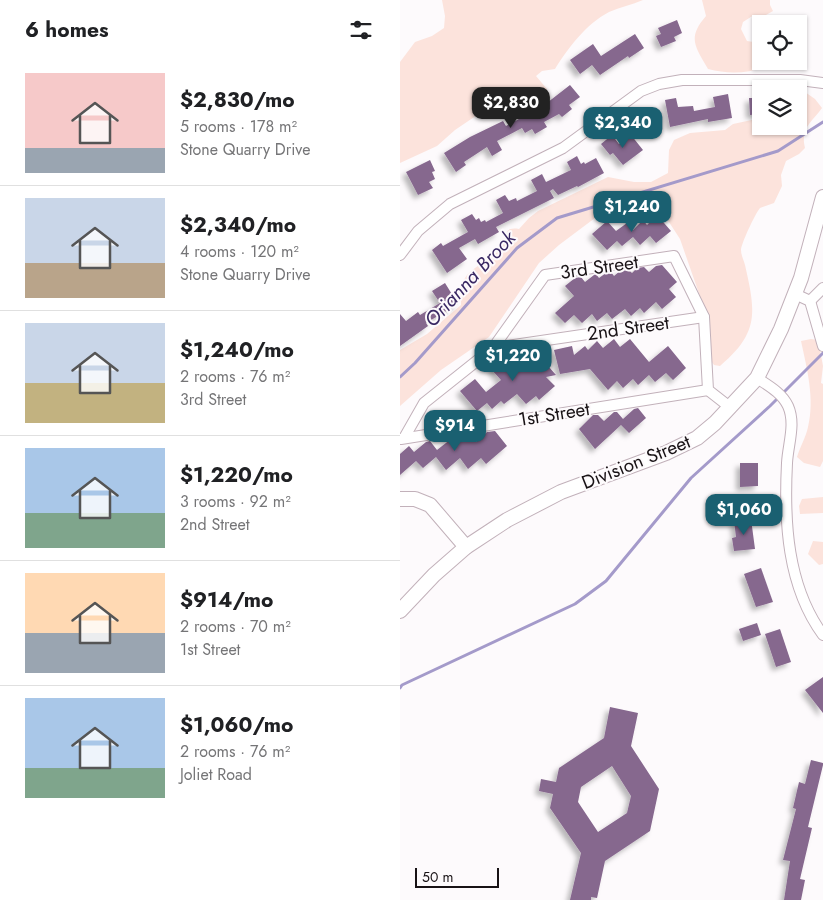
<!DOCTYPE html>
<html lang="en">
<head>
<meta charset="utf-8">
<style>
	:root { --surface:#fff; --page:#f2f2f2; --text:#202124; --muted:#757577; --line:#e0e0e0; --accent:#1a6071 }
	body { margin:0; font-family:Jost,sans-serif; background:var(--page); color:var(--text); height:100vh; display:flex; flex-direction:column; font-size:19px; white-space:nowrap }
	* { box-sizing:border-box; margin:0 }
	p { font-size:16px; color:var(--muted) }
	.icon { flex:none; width:28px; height:28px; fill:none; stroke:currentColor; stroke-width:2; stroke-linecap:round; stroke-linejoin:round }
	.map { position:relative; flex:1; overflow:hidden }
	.panel { display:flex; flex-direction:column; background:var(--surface); width:400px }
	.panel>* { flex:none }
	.fabs { position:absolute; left:352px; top:15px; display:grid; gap:10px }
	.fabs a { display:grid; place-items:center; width:55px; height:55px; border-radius:0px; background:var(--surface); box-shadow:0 1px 4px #0004; font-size:25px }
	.scale { position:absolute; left:15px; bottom:12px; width:84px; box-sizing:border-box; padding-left:5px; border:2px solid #181215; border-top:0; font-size:14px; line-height:18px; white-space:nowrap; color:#181215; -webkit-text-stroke:4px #fdfafc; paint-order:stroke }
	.price { position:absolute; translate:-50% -42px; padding:0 11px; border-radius:10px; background:var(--accent); color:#fff; font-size:16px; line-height:32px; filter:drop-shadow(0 1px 2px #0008) }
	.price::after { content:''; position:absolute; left:50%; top:30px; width:15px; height:11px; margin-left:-8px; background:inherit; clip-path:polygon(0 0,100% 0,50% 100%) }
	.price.on { background:#222; color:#fff }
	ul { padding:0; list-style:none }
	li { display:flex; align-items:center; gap:15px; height:125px; padding:0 25px }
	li+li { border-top:1px solid var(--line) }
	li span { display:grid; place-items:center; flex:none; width:140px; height:100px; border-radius:0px; color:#555 }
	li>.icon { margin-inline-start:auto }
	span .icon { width:60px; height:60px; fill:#fffc; stroke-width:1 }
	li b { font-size:21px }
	h2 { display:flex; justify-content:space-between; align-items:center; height:60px; padding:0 25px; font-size:21px }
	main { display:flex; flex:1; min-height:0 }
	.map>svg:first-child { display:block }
	.green { fill:#fce3dc }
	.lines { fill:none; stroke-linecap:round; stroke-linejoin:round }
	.stream { stroke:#a49aca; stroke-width:3 }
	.building { fill:#86678e; fill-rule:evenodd; filter:url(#shadow) }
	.street-casing { stroke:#c2b1ba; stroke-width:12 }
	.secondary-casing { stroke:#c2b1ba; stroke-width:16 }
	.street { stroke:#fff; stroke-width:10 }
	.secondary { stroke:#fff; stroke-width:14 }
	.labels { text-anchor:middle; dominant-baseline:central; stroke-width:4; stroke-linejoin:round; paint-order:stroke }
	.street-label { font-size:19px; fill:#181215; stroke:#fdfafc }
	.water-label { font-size:20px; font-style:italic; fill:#3a2964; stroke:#fdfafc }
</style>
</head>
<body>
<main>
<section class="panel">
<h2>6 homes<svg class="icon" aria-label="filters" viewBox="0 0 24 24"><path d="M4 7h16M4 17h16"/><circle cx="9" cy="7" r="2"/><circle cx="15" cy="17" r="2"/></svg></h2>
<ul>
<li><span style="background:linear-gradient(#f6c9c9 75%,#9aa5b1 0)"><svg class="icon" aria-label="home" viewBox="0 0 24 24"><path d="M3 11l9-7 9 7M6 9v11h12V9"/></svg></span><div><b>$2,830/mo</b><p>5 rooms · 178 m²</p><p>Stone Quarry Drive</p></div></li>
<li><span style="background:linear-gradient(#c9d6e8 65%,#b9a48a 0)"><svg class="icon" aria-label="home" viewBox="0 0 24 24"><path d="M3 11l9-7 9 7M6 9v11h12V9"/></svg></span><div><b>$2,340/mo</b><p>4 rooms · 120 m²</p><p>Stone Quarry Drive</p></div></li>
<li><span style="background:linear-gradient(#c9d6e8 60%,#c2b280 0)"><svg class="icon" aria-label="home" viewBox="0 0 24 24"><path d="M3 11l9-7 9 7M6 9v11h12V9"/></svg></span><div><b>$1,240/mo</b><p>2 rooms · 76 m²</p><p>3rd Street</p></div></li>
<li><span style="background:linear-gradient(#a9c7e8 65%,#7fa58c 0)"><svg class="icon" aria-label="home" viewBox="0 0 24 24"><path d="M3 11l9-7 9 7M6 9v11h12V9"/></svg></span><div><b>$1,220/mo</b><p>3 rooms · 92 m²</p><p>2nd Street</p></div></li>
<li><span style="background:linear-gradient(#ffd9b3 60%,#9aa5b1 0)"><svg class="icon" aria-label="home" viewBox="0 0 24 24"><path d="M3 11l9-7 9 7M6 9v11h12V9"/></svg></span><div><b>$914/mo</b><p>2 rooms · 70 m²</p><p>1st Street</p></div></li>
<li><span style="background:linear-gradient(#a9c7e8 70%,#7fa58c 0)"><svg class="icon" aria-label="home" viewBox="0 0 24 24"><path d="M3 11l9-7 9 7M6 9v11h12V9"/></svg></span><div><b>$1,060/mo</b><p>2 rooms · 76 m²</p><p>Joliet Road</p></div></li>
</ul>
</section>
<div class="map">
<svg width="423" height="900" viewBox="0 0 423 900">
	<defs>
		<filter id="shadow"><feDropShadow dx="-4" dy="4" stdDeviation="2.5" flood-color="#0004"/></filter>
	</defs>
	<rect width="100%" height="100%" fill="#fdfafc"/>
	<g class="green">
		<path d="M 42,0 L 243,0 C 232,5 220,7 209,12 C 186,24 168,48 155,69 L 142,71 L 136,76 L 147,89 L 144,101 C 128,108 119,117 104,104 L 92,105 L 55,130 L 37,146 L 0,163 L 0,62 L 15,42 L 32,36 L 44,28 L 45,16 Z"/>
		<path d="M 302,0 L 370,0 L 370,5 L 373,11 L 366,15 L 354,15 L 343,22 L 341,29 L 347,41 L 360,43 L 361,42 L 361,61 L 374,61 C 354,74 331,75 308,69 C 295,46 287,38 306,16 Z"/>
		<path d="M 405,92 L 415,99 L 422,108 C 412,122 400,128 405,148 L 399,154 L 386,161 L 381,175 L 382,186 L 374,203 L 360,208 C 355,214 341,244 341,250 C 341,255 344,261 345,265 C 356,313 359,333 320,366 L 314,365 L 309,358 L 310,325 L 280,239 L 267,219 L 257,213 L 195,218 L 159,245 L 139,263 L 89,337 L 41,370 L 0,406 L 0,350 L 27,334 L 61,305 C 61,296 61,287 65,278 C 71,267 93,259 101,248 C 108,239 101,226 119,229 L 129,218 L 138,211 L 208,177 L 234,182 L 251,182 L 268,173 L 269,150 L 274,140 L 290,133 L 325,130 L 333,124 L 361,118 L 361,126 L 399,126 L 399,93 Z"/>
		<path d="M 411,339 L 418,340 L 423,366 L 421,383 L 423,384 L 423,461 L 420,467 L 404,463 L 397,457 C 400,447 406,437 408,427 C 415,399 407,369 401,341 Z"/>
		<path d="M 423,497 L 423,513 L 400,514 L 399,506 L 402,499 Z"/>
		<path d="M 413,541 L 423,542 L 423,564 L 419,565 L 408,554 Z"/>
	</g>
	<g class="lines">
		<g class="stream">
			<path d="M 0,377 L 15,363 L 117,248 L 157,218 L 378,151 L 423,122"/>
			<path d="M 0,688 L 2,685 L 175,604 L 206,581 L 291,478 L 370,406 L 423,353"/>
		</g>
	</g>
	<g class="building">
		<path d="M 277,20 L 282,33 L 274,37 L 276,41 L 261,47 L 256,36 L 261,34 L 258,28 Z"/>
		<path d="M 235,34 L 244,48 L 229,58 L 228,56 L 200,75 L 192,65 L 180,74 L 170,60 L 193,44 L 201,56 Z"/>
		<path d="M 170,85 L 180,97 L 169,105 L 172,109 L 162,117 L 159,114 L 144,122 L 147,127 L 135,134 L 132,129 L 125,133 L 122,128 L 97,141 L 102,150 L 92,156 L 87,147 L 64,162 L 66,165 L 56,172 L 44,153 L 70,137 L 103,121 L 106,126 L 143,106 Z"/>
		<path d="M 328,94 L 332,118 L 308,122 L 308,119 L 270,127 L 265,100 L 276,98 L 278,107 L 293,106 L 294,111 L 315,107 L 313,97 Z"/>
		<path d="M 349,98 L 361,98 L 361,114 L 350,115 Z"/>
		<path d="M 212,135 L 219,144 L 231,135 L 243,150 L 223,165 L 213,153 L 210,155 L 201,144 Z"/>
		<path d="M 177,156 L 181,164 L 184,162 L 185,164 L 196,158 L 204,173 L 178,187 L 177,186 L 158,195 L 153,189 L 150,191 L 154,198 L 96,227 L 99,232 L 78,244 L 75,239 L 59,248 L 67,259 L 47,273 L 32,250 L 41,243 L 43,246 L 68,232 L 61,220 L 72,214 L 76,220 L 79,218 L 81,222 L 85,220 L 86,222 L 103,213 L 96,200 L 105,195 L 109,201 L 116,198 L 117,201 L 137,191 L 131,180 L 142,174 L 146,182 L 171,170 L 167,162 Z"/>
		<path d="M 30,160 L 35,171 L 32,172 L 35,179 L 29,182 L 33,188 L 18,195 L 6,172 Z"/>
		<path d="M 257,215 L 271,231 L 256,243 L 250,236 L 240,245 L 233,237 L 222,246 L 217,241 L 207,250 L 192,234 L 207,221 L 216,231 L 227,223 L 233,230 L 243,220 L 247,225 Z"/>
		<path d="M 262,265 L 277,282 L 269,289 L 276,297 L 262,309 L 256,302 L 244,313 L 240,308 L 231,316 L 225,309 L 212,319 L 207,313 L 197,321 L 192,314 L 182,323 L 174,315 L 165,323 L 155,313 L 174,296 L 165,286 L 175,278 L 181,277 L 185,282 L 194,275 L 196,274 L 199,278 L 206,273 L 211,272 L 214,276 L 220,271 L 229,270 L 232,273 L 237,268 L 244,267 L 249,272 L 256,266 Z"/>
		<path d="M 45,283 L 58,304 L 26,323 L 28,326 L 0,346 L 0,314 L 6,321 L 18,312 L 20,315 L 40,303 L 32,291 Z"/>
		<path d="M 214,339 L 220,347 L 230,339 L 249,362 L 268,346 L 286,368 L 273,380 L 266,373 L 255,382 L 249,375 L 238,385 L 233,379 L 223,388 L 217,381 L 208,390 L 190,369 L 160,374 L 154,350 L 172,346 L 174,355 L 185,346 L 188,350 L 197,341 L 203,348 Z"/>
		<path d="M 134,350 L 156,375 L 146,377 L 155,386 L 139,400 L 136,396 L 126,404 L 117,394 L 104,404 L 101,401 L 92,409 L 87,403 L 77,411 L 60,391 L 75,379 L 86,392 L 101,380 L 91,369 L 105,356 L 109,362 L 119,353 L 124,358 Z"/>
		<path d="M 238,408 L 246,418 L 229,433 L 221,425 L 195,449 L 179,429 L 193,415 L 198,415 L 204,421 L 214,412 L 217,412 L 223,419 L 234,409 Z"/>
		<path d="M 95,431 L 107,446 L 86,464 L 81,458 L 68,469 L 60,458 L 46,470 L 36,457 L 23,468 L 16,461 L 0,475 L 0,454 L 9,446 L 14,452 L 26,442 L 30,441 L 37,450 L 51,439 L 56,445 L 70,435 L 76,442 L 87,432 Z"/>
		<path d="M 340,463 L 358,463 L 358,486 L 340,487 Z"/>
		<path d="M 351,519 L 355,549 L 334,551 L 332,538 L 336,537 L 334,521 Z"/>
		<path d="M 361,568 L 373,602 L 356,607 L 344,574 Z"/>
		<path d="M 357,623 L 361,635 L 343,641 L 339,629 Z"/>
		<path d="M 380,629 L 391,662 L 376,667 L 365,634 Z"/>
		<path d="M 423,677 L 423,713 L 405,690 Z"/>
		<path d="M 210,707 L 238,713 L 231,746 L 259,789 L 250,831 L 205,861 L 197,898 L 191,897 L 191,900 L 170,900 L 181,853 L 150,808 L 153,794 L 139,791 L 141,779 L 156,782 L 159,768 L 204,738 ZM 212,766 L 231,796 L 227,813 L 198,832 L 178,802 L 181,787 Z"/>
		<path d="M 411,760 L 423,763 L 423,765 L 408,827 L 412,828 L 400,879 L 405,880 L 401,900 L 384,900 L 390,861 L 383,860 L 396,809 L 393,808 L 399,782 L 405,784 Z"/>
	</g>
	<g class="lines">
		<defs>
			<g id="street">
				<path d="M 0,255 L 18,231 L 50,204 L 163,148 L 241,91 L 259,84 L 282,80 L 400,80 L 423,83"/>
				<path d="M 395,294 L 410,301 L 423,346"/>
				<path d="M 410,301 L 423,288"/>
				<path d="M 93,348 L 304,317"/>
				<path d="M 357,378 C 369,386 382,393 388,406 C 396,424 388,444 387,463 C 384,521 387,586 423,635"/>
				<path d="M 4,438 L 24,403 L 93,348 L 145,275 L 274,256 L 304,317 L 308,390 L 331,408"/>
				<path d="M 1,439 L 308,390"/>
			</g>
			<g id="secondary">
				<path d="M 0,499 L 15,499 L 30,505 L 66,547"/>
				<path d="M 0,611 L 34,575 L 66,547 L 107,520 L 161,492 L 266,453 L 297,438 L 315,423 L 357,378 L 381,329 L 401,278 L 423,197"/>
			</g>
		</defs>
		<use href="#street" class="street-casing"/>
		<use href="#secondary" class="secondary-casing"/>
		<use href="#street" class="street"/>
		<use href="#secondary" class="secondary"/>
	</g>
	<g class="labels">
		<g class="street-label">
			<text transform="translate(199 267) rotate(-8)">3rd Street</text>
			<text transform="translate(228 328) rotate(-8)">2nd Street</text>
			<text transform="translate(154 414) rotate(-9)">1st Street</text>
			<text transform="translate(236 462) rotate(-22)">Division Street</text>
		</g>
		<g class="water-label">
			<text transform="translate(70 279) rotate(-47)">Orianna Brook</text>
		</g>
	</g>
</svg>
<div class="fabs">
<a><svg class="icon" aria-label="locate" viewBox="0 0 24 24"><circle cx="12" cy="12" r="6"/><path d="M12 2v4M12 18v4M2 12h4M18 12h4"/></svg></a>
<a><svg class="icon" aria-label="layers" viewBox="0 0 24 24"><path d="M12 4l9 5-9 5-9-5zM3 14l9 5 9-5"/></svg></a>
</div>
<div class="scale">50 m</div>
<b class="price on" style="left:111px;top:129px">$2,830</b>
<b class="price" style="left:223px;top:149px">$2,340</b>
<b class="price" style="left:232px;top:233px">$1,240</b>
<b class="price" style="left:113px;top:382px">$1,220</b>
<b class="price" style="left:55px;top:452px">$914</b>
<b class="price" style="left:344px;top:536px">$1,060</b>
</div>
</main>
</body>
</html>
